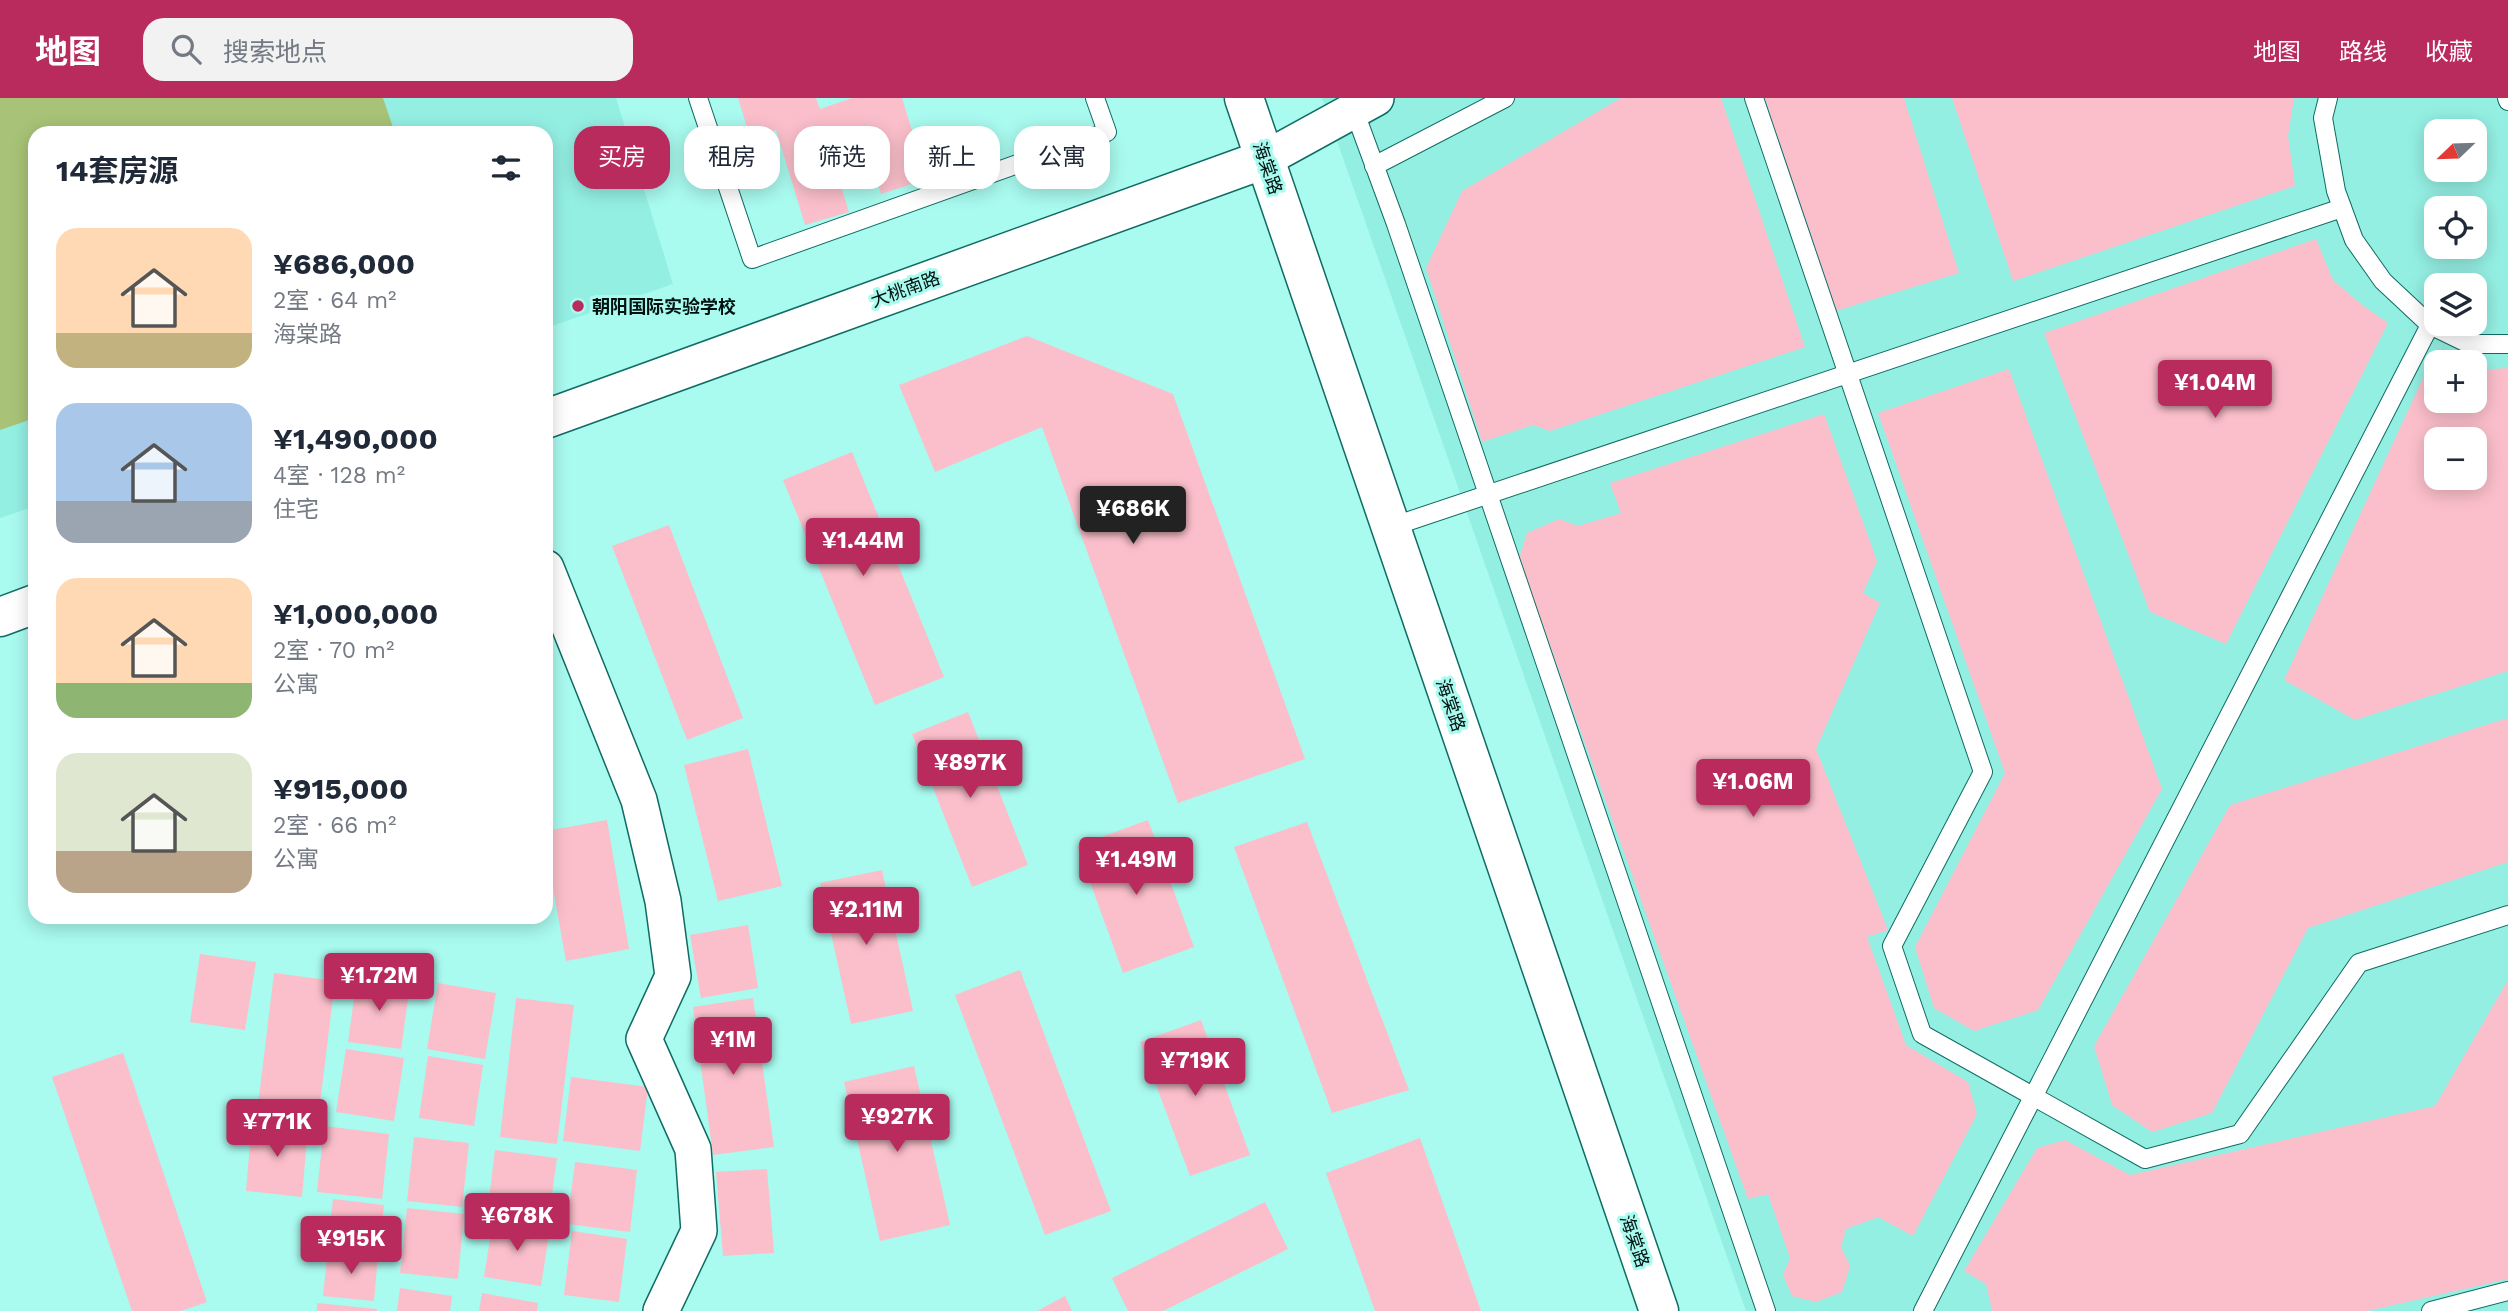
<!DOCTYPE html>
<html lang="zh">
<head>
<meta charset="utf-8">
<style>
	:root { --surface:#fff; --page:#f2f2f3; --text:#1f2937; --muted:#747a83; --accent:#b92b5d }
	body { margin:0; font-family:"Work Sans","Noto Sans SC",sans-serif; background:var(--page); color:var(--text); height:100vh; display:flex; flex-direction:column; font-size:26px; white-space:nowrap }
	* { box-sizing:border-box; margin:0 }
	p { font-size:23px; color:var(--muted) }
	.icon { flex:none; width:38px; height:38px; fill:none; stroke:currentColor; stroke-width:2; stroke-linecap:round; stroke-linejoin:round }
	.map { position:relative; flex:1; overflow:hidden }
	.sheet { position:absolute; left:28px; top:28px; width:525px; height:798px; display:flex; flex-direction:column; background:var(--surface); border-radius:21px; box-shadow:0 4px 18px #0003 }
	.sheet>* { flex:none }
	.top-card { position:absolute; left:574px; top:28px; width:665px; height:63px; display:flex; gap:14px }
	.needle { width:46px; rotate:247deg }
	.controls { position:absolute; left:2424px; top:21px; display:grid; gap:14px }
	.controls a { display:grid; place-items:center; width:63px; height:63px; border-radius:14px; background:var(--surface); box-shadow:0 4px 18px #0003; font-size:35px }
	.price { position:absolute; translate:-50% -60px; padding:0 16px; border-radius:7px; background:var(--accent); color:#fff; font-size:23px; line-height:46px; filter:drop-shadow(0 2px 4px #0008) }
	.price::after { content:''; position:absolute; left:50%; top:42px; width:21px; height:16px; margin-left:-10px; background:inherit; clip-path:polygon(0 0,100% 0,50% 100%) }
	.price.current { background:#222; color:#fff }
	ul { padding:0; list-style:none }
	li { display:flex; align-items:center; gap:21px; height:175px; padding:0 28px }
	li span { display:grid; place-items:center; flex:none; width:196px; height:140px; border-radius:21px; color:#555 }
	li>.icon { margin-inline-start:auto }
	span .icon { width:84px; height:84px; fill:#fffc; stroke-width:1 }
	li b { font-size:30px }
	h2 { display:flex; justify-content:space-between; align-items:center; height:84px; padding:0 28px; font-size:30px }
	.chip { padding:0 24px; border-radius:21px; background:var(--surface); box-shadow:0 4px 18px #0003; font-size:24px; line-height:63px }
	.chip.current { background:var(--accent); color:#fff }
	header { display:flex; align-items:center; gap:42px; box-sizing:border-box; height:98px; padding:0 35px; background:var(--accent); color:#fff }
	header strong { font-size:33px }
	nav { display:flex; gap:38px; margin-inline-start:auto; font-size:24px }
	.search { width:490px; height:63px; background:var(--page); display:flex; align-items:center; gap:18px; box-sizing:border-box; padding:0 24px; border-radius:21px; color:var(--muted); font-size:26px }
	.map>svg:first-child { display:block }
	.built { fill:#94efe3; fill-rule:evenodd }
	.grass { fill:#a8c377 }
	.building { fill:#fbbfcb; fill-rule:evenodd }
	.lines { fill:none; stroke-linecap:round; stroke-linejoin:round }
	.lane-casing { stroke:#0f6c64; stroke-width:20 }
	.street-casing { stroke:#0f6c64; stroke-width:38 }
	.secondary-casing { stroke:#0f6c64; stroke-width:41 }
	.lane { stroke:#fff; stroke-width:18 }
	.street { stroke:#fff; stroke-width:35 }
	.secondary { stroke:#fff; stroke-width:38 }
	.poi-dot { fill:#b92b5d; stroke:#a9faef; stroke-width:2.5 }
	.labels { text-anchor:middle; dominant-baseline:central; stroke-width:6; stroke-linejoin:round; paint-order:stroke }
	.street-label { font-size:18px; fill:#001210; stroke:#a9faef }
	.poi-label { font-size:18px; font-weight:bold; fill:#001210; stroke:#a9faef; text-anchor:start }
</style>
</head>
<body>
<header>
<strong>地图</strong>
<div class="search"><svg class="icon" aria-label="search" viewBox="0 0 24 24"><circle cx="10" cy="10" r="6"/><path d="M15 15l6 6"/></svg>搜索地点</div>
<nav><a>地图</a><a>路线</a><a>收藏</a></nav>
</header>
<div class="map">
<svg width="2508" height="1213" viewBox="0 0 2508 1213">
	<rect width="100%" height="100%" fill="#a9faef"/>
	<g class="built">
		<path d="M 0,0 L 616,0 L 673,186 L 546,230 L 546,35 L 35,35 L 35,408 L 0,420 Z"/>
		<path d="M 1322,0 L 2508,0 L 2508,1213 L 1746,1213 ZM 2436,33 L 2474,33 L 2474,72 L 2436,72 ZM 2436,110 L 2474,110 L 2474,149 L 2436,149 ZM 2436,187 L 2474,187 L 2474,226 L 2436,226 ZM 2436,264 L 2474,264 L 2474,303 L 2436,303 ZM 2436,341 L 2474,341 L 2474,380 L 2436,380 Z"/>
	</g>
	<path class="grass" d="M 0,0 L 383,0 L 395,35 L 35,35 L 35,320 L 0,332 Z"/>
	<g class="building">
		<path d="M 738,0 L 816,0 L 820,11 L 852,0 L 902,0 L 927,81 L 881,96 L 869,58 L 835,69 L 849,114 L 805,127 L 776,32 L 750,39 Z"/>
		<path d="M 1621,0 L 1721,0 L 1805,249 L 1550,333 L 1533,327 L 1482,344 L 1426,170 L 1462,93 Z"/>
		<path d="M 1765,0 L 1904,0 L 1959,175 L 1832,214 Z"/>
		<path d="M 1952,0 L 2294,0 L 2288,38 L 2295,88 L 2013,183 Z"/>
		<path d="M 2316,141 L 2333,182 L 2362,207 L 2388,225 L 2226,546 L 2150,514 L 2044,235 Z"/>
		<path d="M 1027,238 L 1173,296 L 1305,661 L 1178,705 L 1042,329 L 935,374 L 899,287 Z"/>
		<path d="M 2433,258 L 2449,264 L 2436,264 L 2436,303 L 2474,303 L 2474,272 L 2508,270 L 2508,573 L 2355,622 L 2284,582 ZM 2436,341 L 2474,341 L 2474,380 L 2436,380 Z"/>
		<path d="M 2009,271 L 2162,691 L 2038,912 L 1974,933 L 1934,910 L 1915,849 L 2005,675 L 1878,315 Z"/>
		<path d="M 1824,316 L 1877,463 L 1863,495 L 1880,505 L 1816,651 L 1888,832 L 1867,839 L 1906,947 L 1968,984 L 1977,1016 L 1913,1138 L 1878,1119 L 1846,1131 L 1841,1149 L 1850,1168 L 1842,1194 L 1816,1204 L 1792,1198 L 1783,1177 L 1790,1160 L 1768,1096 L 1748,1101 L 1519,461 L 1527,435 L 1559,421 L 1578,428 L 1621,415 L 1610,385 Z"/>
		<path d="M 852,354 L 944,579 L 875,607 L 783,382 Z"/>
		<path d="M 669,427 L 743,620 L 687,642 L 612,448 Z"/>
		<path d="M 968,614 L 1028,767 L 972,789 L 912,636 Z"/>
		<path d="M 2508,620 L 2508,764 L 2308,830 L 2212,1015 L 2152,1034 L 2112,1007 L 2094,948 L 2230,707 Z"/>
		<path d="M 748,651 L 782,788 L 718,803 L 684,667 Z"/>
		<path d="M 607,722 L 629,851 L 566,863 L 546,751 L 546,733 Z"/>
		<path d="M 1148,722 L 1194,849 L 1123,875 L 1077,748 Z"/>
		<path d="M 1307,724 L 1409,992 L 1332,1015 L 1234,749 Z"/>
		<path d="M 882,772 L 913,913 L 851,926 L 820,785 Z"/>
		<path d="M 748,827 L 758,890 L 701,900 L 690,837 Z"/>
		<path d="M 200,856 L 256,864 L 245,932 L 190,924 Z"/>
		<path d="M 1020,872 L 1111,1113 L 1045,1137 L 955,897 Z"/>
		<path d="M 274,875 L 335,883 L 319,1014 L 258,1007 Z"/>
		<path d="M 357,879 L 410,887 L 401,951 L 348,944 Z"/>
		<path d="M 2508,882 L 2508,1181 L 2367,1213 L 1992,1213 L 1986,1186 L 1964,1173 L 2037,1050 L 2065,1042 L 2130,1077 L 2435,1008 Z"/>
		<path d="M 438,885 L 496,895 L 485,961 L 427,951 Z"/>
		<path d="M 516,900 L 574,907 L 557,1046 L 500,1039 Z"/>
		<path d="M 753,900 L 774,1049 L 713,1057 L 693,909 Z"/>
		<path d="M 1201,922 L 1250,1057 L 1190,1078 L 1140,944 Z"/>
		<path d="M 346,951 L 404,960 L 394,1023 L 336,1014 Z"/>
		<path d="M 123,955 L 207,1204 L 181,1213 L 132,1213 L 52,979 Z"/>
		<path d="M 428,958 L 483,967 L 474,1028 L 419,1020 Z"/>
		<path d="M 914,968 L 950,1127 L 880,1143 L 844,984 Z"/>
		<path d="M 571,979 L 648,989 L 640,1053 L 563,1043 Z"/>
		<path d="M 252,1023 L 308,1028 L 302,1099 L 246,1093 Z"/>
		<path d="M 324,1028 L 389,1036 L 382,1101 L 317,1094 Z"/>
		<path d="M 414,1039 L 469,1045 L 462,1109 L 407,1103 Z"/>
		<path d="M 1420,1040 L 1481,1213 L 1375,1213 L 1326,1075 Z"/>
		<path d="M 495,1052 L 557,1060 L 548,1125 L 487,1117 Z"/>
		<path d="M 575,1064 L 637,1072 L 630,1134 L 567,1126 Z"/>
		<path d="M 767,1071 L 774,1155 L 723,1158 L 716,1074 Z"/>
		<path d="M 333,1101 L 384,1107 L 379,1154 L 328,1147 Z"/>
		<path d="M 1265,1104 L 1288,1151 L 1163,1213 L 1128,1213 L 1112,1180 Z"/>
		<path d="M 407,1110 L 464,1116 L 458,1181 L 400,1175 Z"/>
		<path d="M 493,1122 L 550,1130 L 541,1188 L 484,1179 Z"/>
		<path d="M 572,1133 L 627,1141 L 619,1204 L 564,1197 Z"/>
		<path d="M 328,1152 L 378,1157 L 374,1203 L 323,1198 Z"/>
		<path d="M 400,1190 L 452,1198 L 450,1213 L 397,1213 Z"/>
		<path d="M 482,1195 L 538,1205 L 537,1213 L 479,1213 Z"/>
		<path d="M 1065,1198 L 1072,1213 L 1037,1213 Z"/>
		<path d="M 317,1205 L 377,1211 L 377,1213 L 317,1213 Z"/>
	</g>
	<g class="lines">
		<defs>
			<g id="lane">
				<path d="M 698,0 L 752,161 L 1107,34 L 1095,0"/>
				<path d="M 1754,0 L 1983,674 L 1892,848 L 1922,936 L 2145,1061 L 2240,1036 L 2359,865 L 2508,817"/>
				<path d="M 2328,0 L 2323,20 L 2336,93 L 2354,142 L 2383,183 L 2430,227"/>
				<path d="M 2507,0 L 2508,3"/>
				<path d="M 1354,12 L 1396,126 L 1766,1213"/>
				<path d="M 1374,68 L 1505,0"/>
				<path d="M 1391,429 L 2342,110"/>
				<path d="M 1923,1213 L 2430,227 L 2469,246 L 2508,246"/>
				<path d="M 2431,1213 L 2508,1193"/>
			</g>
			<g id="street">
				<path d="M 1265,61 L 1376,0"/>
				<path d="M 546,470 L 639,702 L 663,803 L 673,878 L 644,941 L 693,1051 L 699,1133 L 661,1213"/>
			</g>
			<g id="secondary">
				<path d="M 1244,0 L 1659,1213"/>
				<path d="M 546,321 L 1265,61"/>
				<path d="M 0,519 L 35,506"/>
			</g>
		</defs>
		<use href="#lane" class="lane-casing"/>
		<use href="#street" class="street-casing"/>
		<use href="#secondary" class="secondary-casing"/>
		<use href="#lane" class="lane"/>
		<use href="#street" class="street"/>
		<use href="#secondary" class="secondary"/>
	</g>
	<circle class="poi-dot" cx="578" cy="208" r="7"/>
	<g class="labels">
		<g class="street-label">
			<text transform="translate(1268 70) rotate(71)">海棠路</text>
			<text transform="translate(905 191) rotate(-20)">大桃南路</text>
			<text transform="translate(1451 607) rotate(71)">海棠路</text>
			<text transform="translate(1635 1143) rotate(71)">海棠路</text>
		</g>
		<g class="poi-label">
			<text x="592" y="208">朝阳国际实验学校</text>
		</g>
	</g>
</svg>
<div class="controls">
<a><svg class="needle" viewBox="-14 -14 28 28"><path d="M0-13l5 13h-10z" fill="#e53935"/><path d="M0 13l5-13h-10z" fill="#747a83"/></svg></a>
<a><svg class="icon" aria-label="locate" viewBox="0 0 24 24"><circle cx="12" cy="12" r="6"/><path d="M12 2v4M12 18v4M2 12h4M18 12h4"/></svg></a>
<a><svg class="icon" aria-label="layers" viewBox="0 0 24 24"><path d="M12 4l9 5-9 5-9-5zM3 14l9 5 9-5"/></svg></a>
<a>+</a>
<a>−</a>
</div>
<b class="price" style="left:2215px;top:322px">¥1.04M</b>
<b class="price current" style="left:1133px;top:448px">¥686K</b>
<b class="price" style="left:863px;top:480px">¥1.44M</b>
<b class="price" style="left:970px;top:702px">¥897K</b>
<b class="price" style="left:1753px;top:721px">¥1.06M</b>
<b class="price" style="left:1136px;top:799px">¥1.49M</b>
<b class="price" style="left:866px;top:849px">¥2.11M</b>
<b class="price" style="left:379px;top:915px">¥1.72M</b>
<b class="price" style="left:733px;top:979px">¥1M</b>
<b class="price" style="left:1195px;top:1000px">¥719K</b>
<b class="price" style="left:897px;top:1056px">¥927K</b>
<b class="price" style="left:277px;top:1061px">¥771K</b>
<b class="price" style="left:517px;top:1155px">¥678K</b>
<b class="price" style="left:351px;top:1178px">¥915K</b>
<div class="top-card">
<a class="chip current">买房</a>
<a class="chip">租房</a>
<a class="chip">筛选</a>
<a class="chip">新上</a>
<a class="chip">公寓</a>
</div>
<section class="sheet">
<h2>14套房源<svg class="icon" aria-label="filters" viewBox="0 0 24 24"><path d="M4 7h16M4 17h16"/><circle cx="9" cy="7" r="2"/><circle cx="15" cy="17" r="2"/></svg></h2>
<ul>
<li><span style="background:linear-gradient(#ffd9b3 75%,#c2b280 0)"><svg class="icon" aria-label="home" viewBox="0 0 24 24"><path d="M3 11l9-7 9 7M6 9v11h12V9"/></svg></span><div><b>¥686,000</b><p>2室 · 64 m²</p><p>海棠路</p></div></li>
<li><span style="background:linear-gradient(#a9c7e8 70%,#9aa5b1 0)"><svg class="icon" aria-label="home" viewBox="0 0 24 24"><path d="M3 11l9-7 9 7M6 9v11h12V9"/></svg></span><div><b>¥1,490,000</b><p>4室 · 128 m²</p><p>住宅</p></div></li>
<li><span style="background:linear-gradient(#ffd9b3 75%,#8fb573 0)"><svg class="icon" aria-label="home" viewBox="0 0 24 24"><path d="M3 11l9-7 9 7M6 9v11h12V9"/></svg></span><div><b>¥1,000,000</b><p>2室 · 70 m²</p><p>公寓</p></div></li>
<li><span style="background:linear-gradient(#dfe7d0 70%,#b9a48a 0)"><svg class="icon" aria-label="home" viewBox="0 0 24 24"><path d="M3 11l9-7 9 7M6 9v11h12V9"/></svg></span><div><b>¥915,000</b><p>2室 · 66 m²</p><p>公寓</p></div></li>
</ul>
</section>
</div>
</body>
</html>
